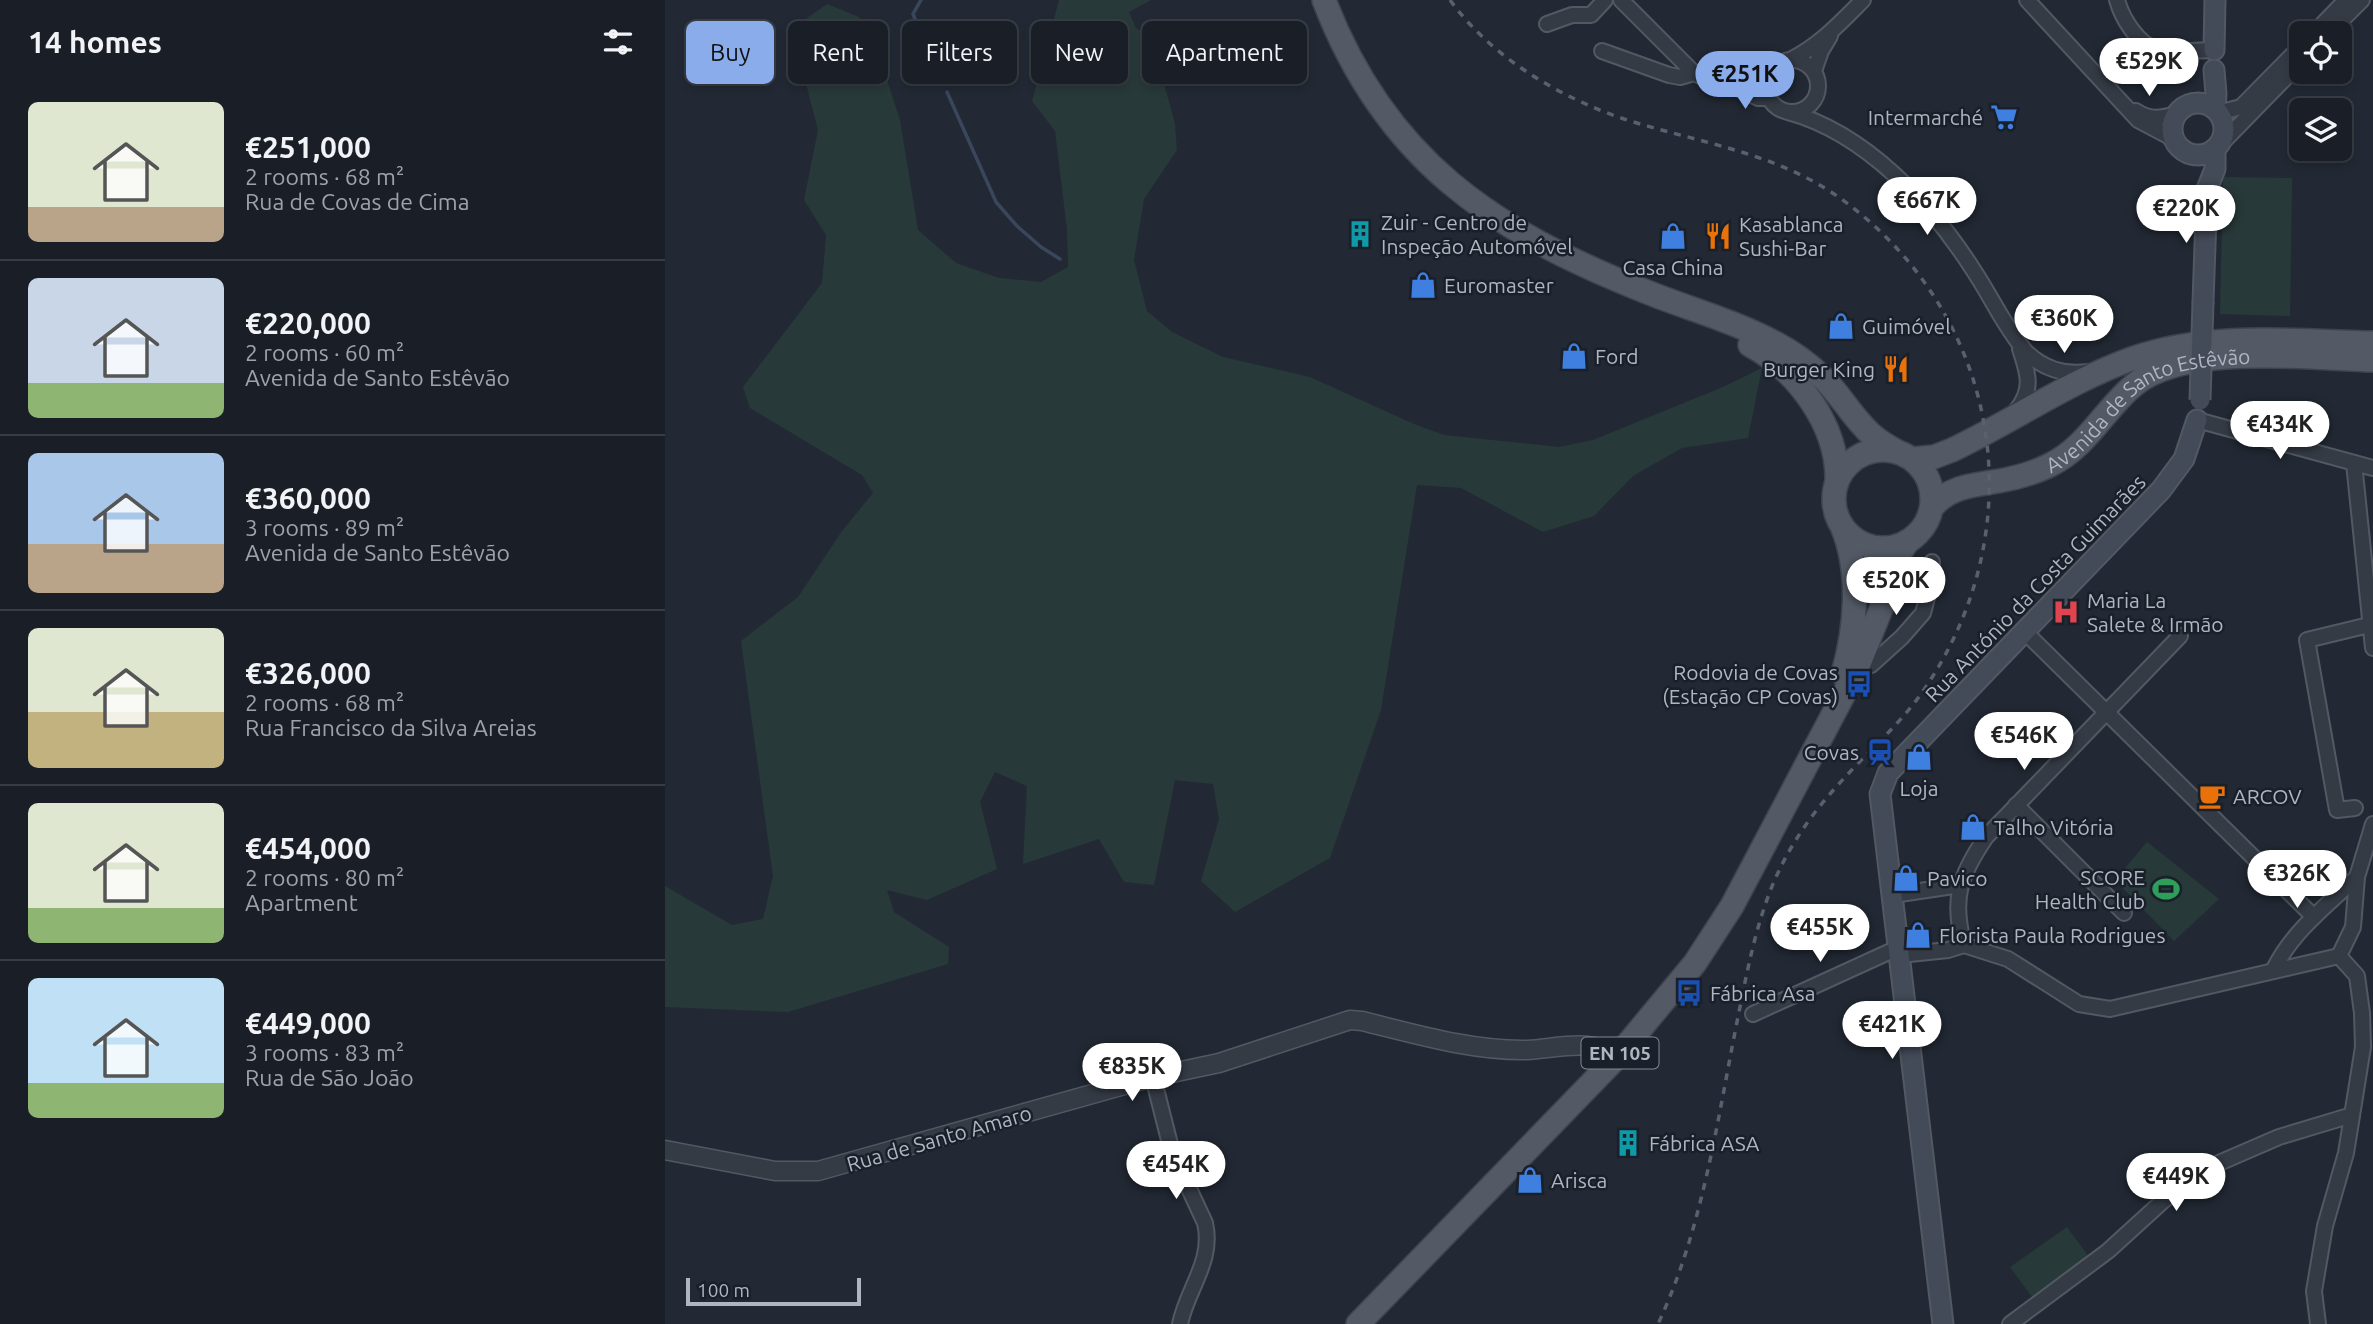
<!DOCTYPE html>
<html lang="en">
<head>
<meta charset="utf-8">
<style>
	:root { --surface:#1a1f27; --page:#272c33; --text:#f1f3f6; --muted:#9fa2a7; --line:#383d44; --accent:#8baceb }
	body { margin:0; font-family:Ubuntu,sans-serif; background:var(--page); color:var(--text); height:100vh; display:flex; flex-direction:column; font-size:26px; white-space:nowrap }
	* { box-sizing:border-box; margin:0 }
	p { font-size:23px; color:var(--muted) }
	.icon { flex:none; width:38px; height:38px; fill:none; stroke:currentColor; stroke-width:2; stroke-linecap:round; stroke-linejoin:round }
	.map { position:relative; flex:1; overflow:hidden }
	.panel { display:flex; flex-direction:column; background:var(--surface); width:665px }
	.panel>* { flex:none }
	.guide { position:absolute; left:21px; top:21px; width:665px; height:63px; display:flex; gap:14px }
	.controls { position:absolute; left:1624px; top:21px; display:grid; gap:14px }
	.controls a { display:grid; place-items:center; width:63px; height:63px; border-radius:10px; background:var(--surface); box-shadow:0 4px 10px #0003,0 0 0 2px var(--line); font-size:35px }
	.scale { position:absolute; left:21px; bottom:18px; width:175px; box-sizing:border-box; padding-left:7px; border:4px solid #afb6c2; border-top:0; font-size:19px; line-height:24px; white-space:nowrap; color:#afb6c2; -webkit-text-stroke:5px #1a202a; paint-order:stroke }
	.price { position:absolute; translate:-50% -60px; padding:0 16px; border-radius:24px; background:#fff; color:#222; font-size:23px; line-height:46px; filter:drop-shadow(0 2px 4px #0008) }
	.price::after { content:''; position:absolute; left:50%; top:42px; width:21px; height:16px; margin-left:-10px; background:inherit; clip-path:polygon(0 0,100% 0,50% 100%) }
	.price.on { background:var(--accent); color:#111 }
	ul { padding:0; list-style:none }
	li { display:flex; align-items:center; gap:21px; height:175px; padding:0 28px }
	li+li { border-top:2px solid var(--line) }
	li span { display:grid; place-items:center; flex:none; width:196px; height:140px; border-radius:10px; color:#555 }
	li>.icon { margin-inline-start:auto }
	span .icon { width:84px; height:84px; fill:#fffc; stroke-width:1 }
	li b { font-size:30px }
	h2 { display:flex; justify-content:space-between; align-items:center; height:84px; padding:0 28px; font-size:30px }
	.tag { padding:0 24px; border-radius:10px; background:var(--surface); box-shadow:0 4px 10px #0003,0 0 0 2px var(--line); font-size:24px; line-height:63px }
	.tag.on { background:var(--accent); color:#111 }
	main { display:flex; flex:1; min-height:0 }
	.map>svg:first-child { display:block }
	.green { fill:#283939 }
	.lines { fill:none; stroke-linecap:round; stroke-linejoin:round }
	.stream { stroke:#39465c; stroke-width:3.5 }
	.minor-casing { stroke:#525963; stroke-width:18 }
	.tertiary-casing { stroke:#525963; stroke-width:21 }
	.secondary-casing { stroke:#525963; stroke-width:23 }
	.primary-casing { stroke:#3e444f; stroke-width:26 }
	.minor { stroke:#353b45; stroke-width:14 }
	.tertiary { stroke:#353b45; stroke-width:18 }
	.secondary { stroke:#434a58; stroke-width:19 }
	.primary { stroke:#535a65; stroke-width:23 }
	.rail { stroke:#59616e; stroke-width:3.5; stroke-dasharray:7 7; stroke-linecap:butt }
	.secondary-bridge-casing { stroke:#525963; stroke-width:23; stroke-linecap:butt }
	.secondary-bridge { stroke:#434a58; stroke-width:19 }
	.labels { text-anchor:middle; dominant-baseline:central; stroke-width:5; stroke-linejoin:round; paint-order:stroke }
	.shield { fill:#1a202a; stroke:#828994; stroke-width:2 }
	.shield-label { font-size:19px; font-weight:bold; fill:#afb6c2 }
	.poi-label { font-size:21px; fill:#afb6c2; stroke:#1a202a; text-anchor:start }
	.street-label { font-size:21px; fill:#afb6c2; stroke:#1a202a }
</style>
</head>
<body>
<main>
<section class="panel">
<h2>14 homes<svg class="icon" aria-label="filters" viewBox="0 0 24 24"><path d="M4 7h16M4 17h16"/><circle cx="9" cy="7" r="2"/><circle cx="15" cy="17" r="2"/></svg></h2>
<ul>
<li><span style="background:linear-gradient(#dfe7d0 75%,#b9a48a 0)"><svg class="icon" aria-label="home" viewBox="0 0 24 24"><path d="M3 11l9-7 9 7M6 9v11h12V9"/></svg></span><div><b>€251,000</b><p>2 rooms · 68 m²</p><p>Rua de Covas de Cima</p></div></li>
<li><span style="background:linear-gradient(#c9d6e8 75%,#8fb573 0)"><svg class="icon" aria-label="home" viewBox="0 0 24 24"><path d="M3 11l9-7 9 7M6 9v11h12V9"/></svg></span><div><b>€220,000</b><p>2 rooms · 60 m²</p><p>Avenida de Santo Estêvão</p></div></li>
<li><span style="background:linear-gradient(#a9c7e8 65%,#b9a48a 0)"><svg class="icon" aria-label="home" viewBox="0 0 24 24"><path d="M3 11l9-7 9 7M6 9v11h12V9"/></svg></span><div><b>€360,000</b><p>3 rooms · 89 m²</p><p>Avenida de Santo Estêvão</p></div></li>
<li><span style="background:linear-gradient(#dfe7d0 60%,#c2b280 0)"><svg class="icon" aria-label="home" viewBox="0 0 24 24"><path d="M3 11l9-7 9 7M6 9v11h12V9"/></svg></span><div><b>€326,000</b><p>2 rooms · 68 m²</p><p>Rua Francisco da Silva Areias</p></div></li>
<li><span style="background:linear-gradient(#dfe7d0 75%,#8fb573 0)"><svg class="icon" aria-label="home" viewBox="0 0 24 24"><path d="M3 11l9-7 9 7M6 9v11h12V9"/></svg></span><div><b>€454,000</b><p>2 rooms · 80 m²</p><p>Apartment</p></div></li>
<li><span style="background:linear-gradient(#bfe0f5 75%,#8fb573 0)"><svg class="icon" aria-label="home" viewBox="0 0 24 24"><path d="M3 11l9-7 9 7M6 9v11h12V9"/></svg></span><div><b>€449,000</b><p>3 rooms · 83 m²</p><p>Rua de São João</p></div></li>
</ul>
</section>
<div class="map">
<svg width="1708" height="1324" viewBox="0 0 1708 1324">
	<rect width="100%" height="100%" fill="#222934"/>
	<g class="green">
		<path d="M 394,0 L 486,0 L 464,12 L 471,28 L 487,39 L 510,124 L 512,150 L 479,199 L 469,260 L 482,311 L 507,332 L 558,357 L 645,377 L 749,424 L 779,435 L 894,447 L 928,440 L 1058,387 L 1097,368 L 1083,438 L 1017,448 L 968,476 L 929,516 L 878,532 L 796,488 L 752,485 L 716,710 L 665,858 L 570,912 L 536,881 L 554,819 L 548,784 L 510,780 L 489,885 L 459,882 L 434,839 L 358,864 L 362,786 L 330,772 L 315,802 L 332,869 L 262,900 L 222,890 L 229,912 L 284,947 L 283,964 L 123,1012 L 0,1007 L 0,886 L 67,925 L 98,919 L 108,876 L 76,641 L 133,597 L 177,531 L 208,493 L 197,475 L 85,408 L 78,387 L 157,283 L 161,235 L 139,200 L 153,130 L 135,60 L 142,18 L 162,4 L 194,17 L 209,40 L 235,120 L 253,230 L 291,263 L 334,278 L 376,282 L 403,267 L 402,229 L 390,131 L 367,101 Z"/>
		<path d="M 1558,177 L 1627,178 L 1625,316 L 1555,314 Z"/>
		<path d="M 1482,842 L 1554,899 L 1509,941 L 1450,880 Z"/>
		<path d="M 1402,1227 L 1424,1257 L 1367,1297 L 1345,1267 Z"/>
	</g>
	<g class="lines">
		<g class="stream">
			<path d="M 256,0 L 248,14 L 272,72"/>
			<path d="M 282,92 L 331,202 L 352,226 L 376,247 L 395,259"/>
		</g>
		<defs>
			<g id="minor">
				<path d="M 956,0 L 1029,73 L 1047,81 L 1068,86 L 1093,98 L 1103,98"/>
				<path d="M 1362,0 L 1473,120 L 1509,139"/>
				<path d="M 1452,0 C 1457,18 1473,45 1493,50 C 1510,53 1531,50 1549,50"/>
				<path d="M 882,24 L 907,15 L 926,15 L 940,0"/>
				<path d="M 1649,33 L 1681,0"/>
				<path d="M 1664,33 L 1697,0"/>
				<path d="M 937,51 L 1004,75 L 1015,77 L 1029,73"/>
				<path d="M 1127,59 C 1155,45 1176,22 1198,0"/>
				<circle cx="1127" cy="86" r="26"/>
				<path d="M 1149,71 L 1156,51 L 1165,36"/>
				<path d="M 1068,86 L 1103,73"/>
				<path d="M 1471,111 C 1485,121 1497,118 1512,114"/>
				<path d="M 1123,112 C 1201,133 1267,205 1309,271 C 1327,298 1340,328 1361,352 C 1379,369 1398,375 1423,372"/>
				<path d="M 1553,113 L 1576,107 L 1636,46"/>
				<path d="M 1554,146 L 1636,62"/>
				<path d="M 1351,411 C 1369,389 1363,373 1355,349"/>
				<path d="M 1532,420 L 1708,468"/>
				<path d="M 1689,463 L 1708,648"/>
				<path d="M 1360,632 L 1649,917"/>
				<path d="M 1191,671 L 1206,665 L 1237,637 L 1258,613 L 1266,583 L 1267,562"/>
				<path d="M 1351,805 L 1459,913"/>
				<path d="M 1690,808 L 1672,810 L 1642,640 L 1704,625"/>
				<path d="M 1228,895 L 1295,885"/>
				<path d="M 1299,945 L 1343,959 L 1414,1004 L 1445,1009 L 1674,956"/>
				<path d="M 1299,945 C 1286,899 1295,875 1321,837 L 1515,636"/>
				<path d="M 1235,955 L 1283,950 L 1299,945"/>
				<path d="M 1674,956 L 1688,927 L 1692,877 L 1708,824"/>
				<path d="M 1609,969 C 1627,932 1662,905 1692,877"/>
				<path d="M 1088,1014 L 1226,951 L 1234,949"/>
				<path d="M 488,1077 L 507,1152 L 540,1223 C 549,1261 522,1289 515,1324"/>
				<path d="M 1345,1324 L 1443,1251 L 1499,1200 L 1547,1166 L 1614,1137 L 1687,1115"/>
				<path d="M 1653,1324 L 1649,1291 L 1660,1226 L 1681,1153 L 1698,1047 L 1697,1013 L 1692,976 L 1674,956"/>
			</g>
			<path id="tertiary" d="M 0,1150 L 110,1171 L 153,1171 L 488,1077 L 554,1063 L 685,1020 L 697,1021 C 750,1034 807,1051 862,1050 C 890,1049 928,1037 952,1057"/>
			<g id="secondary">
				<path d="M 1549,50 L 1550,0"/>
				<path d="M 1549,70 L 1551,94 L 1550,109"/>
				<circle cx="1533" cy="129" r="26"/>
				<path d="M 1538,302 L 1542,189 L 1550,169 L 1550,150"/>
				<path d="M 1278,1324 L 1215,794 L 1223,773 L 1496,490 L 1519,459 L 1532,420"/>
			</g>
			<g id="primary">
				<path d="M 659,0 C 720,160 828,231 982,292 C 1024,309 1069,321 1110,343 C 1127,352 1143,363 1157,377 C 1173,392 1183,410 1198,426 C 1207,437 1219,444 1231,451"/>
				<path d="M 1085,345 C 1133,371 1173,426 1172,481"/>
				<circle cx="1218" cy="499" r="49"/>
				<path d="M 1248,459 L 1269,457 L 1287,450 C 1348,421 1404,381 1469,358 C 1545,332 1628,341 1708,343"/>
				<path id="s1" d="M 1267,507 C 1285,486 1309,485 1334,481 C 1351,478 1369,473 1385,465 C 1422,447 1439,410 1469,385 C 1519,343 1644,358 1708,360"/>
				<path d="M 1177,526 C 1196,572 1191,627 1178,674"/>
				<path d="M 693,1324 L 952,1057 L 1030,963 L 1067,906 L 1191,671 L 1216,609 L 1230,560 L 1243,541"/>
			</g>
		</defs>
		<use href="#minor" class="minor-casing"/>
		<use href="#tertiary" class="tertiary-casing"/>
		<use href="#secondary" class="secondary-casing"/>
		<use href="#primary" class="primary-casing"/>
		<use href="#minor" class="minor"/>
		<use href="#tertiary" class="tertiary"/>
		<use href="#secondary" class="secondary"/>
		<use href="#primary" class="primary"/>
		<path class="rail" d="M 785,0 C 826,57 894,97 959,119 C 1034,143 1110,152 1175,198 C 1337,315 1371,528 1258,691 C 1234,726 1200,754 1172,786 C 1143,818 1119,854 1104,894 C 1088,937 1080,982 1071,1027 C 1051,1128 1037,1230 993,1324"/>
		<defs>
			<path id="secondary-bridge" d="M 1535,400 L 1538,302"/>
		</defs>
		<use href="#secondary-bridge" class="secondary-bridge-casing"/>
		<use href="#secondary-bridge" class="secondary-bridge"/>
	</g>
	<defs>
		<symbol id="supermarket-bare" viewBox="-9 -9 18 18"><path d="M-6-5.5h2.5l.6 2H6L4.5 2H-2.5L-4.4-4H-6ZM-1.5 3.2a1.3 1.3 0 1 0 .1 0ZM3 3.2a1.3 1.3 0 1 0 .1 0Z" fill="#3f7fe0" stroke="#1a202a" stroke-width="2.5" paint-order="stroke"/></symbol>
		<symbol id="building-bare" viewBox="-9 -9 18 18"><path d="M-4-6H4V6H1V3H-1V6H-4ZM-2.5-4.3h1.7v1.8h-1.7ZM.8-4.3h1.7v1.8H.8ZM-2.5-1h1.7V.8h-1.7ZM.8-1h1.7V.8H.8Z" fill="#0f9aa8" stroke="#1a202a" stroke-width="2.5" paint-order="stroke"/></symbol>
		<symbol id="shop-bare" viewBox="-9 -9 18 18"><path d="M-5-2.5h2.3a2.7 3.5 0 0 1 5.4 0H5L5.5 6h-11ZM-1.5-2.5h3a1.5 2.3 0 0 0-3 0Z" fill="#3f7fe0" stroke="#1a202a" stroke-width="2.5" paint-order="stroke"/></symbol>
		<symbol id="restaurant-bare" viewBox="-9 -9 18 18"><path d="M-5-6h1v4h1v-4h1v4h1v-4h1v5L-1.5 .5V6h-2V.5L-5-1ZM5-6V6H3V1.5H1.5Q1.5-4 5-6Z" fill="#e8710a" stroke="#1a202a" stroke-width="2.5" paint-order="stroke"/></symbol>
		<symbol id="hospital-bare" viewBox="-9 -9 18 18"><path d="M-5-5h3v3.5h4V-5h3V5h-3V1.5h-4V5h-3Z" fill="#e0444e" stroke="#1a202a" stroke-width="2.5" paint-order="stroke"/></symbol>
		<symbol id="bus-bare" viewBox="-9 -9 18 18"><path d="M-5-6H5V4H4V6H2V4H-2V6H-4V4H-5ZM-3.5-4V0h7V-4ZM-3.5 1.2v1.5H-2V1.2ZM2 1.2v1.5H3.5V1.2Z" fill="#1a4fb4" stroke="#1a202a" stroke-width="2.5" paint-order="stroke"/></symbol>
		<symbol id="station-bare" viewBox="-9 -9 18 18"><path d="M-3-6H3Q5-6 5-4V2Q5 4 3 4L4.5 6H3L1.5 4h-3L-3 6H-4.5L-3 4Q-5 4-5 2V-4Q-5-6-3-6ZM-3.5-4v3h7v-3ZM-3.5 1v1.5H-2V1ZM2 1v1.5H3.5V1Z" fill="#1a4fb4" stroke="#1a202a" stroke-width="2.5" paint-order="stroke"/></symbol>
		<symbol id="cafe-bare" viewBox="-9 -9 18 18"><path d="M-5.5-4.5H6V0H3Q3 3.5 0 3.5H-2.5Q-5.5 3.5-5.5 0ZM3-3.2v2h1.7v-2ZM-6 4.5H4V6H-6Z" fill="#e8710a" stroke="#1a202a" stroke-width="2.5" paint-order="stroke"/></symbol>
		<symbol id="stadium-bare" viewBox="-9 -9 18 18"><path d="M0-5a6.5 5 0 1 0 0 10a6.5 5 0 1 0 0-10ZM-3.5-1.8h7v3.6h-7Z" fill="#2e9e5b" stroke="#1a202a" stroke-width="2.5" paint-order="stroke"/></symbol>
	</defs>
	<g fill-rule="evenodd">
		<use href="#supermarket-bare" x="1320" y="98" width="38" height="38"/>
		<use href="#building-bare" x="676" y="215" width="38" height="38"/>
		<use href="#shop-bare" x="989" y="217" width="38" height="38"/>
		<use href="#restaurant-bare" x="1034" y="217" width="38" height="38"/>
		<use href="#shop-bare" x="739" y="266" width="38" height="38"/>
		<use href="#shop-bare" x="1157" y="307" width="38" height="38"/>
		<use href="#shop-bare" x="890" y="337" width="38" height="38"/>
		<use href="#restaurant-bare" x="1212" y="350" width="38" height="38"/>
		<use href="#hospital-bare" x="1382" y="593" width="38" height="38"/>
		<use href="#bus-bare" x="1175" y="665" width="38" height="38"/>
		<use href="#station-bare" x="1196" y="733" width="38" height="38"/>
		<use href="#shop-bare" x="1235" y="738" width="38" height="38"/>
		<use href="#cafe-bare" x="1528" y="777" width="38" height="38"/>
		<use href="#shop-bare" x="1289" y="808" width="38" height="38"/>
		<use href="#shop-bare" x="1222" y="859" width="38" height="38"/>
		<use href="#stadium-bare" x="1482" y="870" width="38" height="38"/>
		<use href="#shop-bare" x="1234" y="916" width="38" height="38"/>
		<use href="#bus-bare" x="1005" y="974" width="38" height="38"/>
		<use href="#building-bare" x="944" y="1124" width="38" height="38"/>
		<use href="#shop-bare" x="846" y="1161" width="38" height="38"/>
	</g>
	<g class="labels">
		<rect class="shield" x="916.5" y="1037.5" width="77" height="31" rx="5"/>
		<g class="shield-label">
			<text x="955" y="1053">EN 105</text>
		</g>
		<g class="poi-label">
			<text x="1318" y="117" text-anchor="end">Intermarché</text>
			<text x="716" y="222">Zuir - Centro de<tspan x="716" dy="24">Inspeção Automóvel</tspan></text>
			<text x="1074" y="224">Kasablanca<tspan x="1074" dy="24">Sushi-Bar</tspan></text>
			<text x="1008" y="267" text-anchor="middle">Casa China</text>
			<text x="779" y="285">Euromaster</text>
			<text x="1197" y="326">Guimóvel</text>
			<text x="930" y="356">Ford</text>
			<text x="1210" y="369" text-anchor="end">Burger King</text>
			<text x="1422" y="600">Maria La<tspan x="1422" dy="24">Salete &amp; Irmão</tspan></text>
			<text x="1173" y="672" text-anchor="end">Rodovia de Covas<tspan x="1173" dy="24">(Estação CP Covas)</tspan></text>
			<text x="1194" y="752" text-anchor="end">Covas</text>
			<text x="1254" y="788" text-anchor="middle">Loja</text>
			<text x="1568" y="796">ARCOV</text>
			<text x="1329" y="827">Talho Vitória</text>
			<text x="1480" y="877" text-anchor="end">SCORE<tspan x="1480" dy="24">Health Club</tspan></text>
			<text x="1262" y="878">Pavico</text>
			<text x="1274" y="935">Florista Paula Rodrigues</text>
			<text x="1045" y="993">Fábrica Asa</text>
			<text x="984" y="1143">Fábrica ASA</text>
			<text x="886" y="1180">Arisca</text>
		</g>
		<g class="street-label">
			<text stroke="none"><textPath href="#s1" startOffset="245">Avenida de Santo Estêvão</textPath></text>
			<text transform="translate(1370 588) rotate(-46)">Rua António da Costa Guimarães</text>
			<text transform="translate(274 1138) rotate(-16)">Rua de Santo Amaro</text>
		</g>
	</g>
</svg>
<div class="controls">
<a><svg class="icon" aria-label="locate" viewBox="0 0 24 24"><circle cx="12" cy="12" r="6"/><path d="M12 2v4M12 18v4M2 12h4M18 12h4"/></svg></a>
<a><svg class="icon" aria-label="layers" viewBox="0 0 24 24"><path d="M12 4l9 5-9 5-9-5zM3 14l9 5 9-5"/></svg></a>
</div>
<div class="scale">100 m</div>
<b class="price" style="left:1484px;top:98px">€529K</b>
<b class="price on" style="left:1080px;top:111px">€251K</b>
<b class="price" style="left:1262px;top:237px">€667K</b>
<b class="price" style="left:1521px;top:245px">€220K</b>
<b class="price" style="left:1399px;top:355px">€360K</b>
<b class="price" style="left:1615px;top:461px">€434K</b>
<b class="price" style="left:1231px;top:617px">€520K</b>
<b class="price" style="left:1359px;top:772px">€546K</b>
<b class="price" style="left:1632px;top:910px">€326K</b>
<b class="price" style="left:1155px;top:964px">€455K</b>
<b class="price" style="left:1227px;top:1061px">€421K</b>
<b class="price" style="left:467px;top:1103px">€835K</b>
<b class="price" style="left:511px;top:1201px">€454K</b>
<b class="price" style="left:1511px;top:1213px">€449K</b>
<div class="guide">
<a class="tag on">Buy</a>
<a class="tag">Rent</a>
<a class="tag">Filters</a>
<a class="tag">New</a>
<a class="tag">Apartment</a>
</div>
</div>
</main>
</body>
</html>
